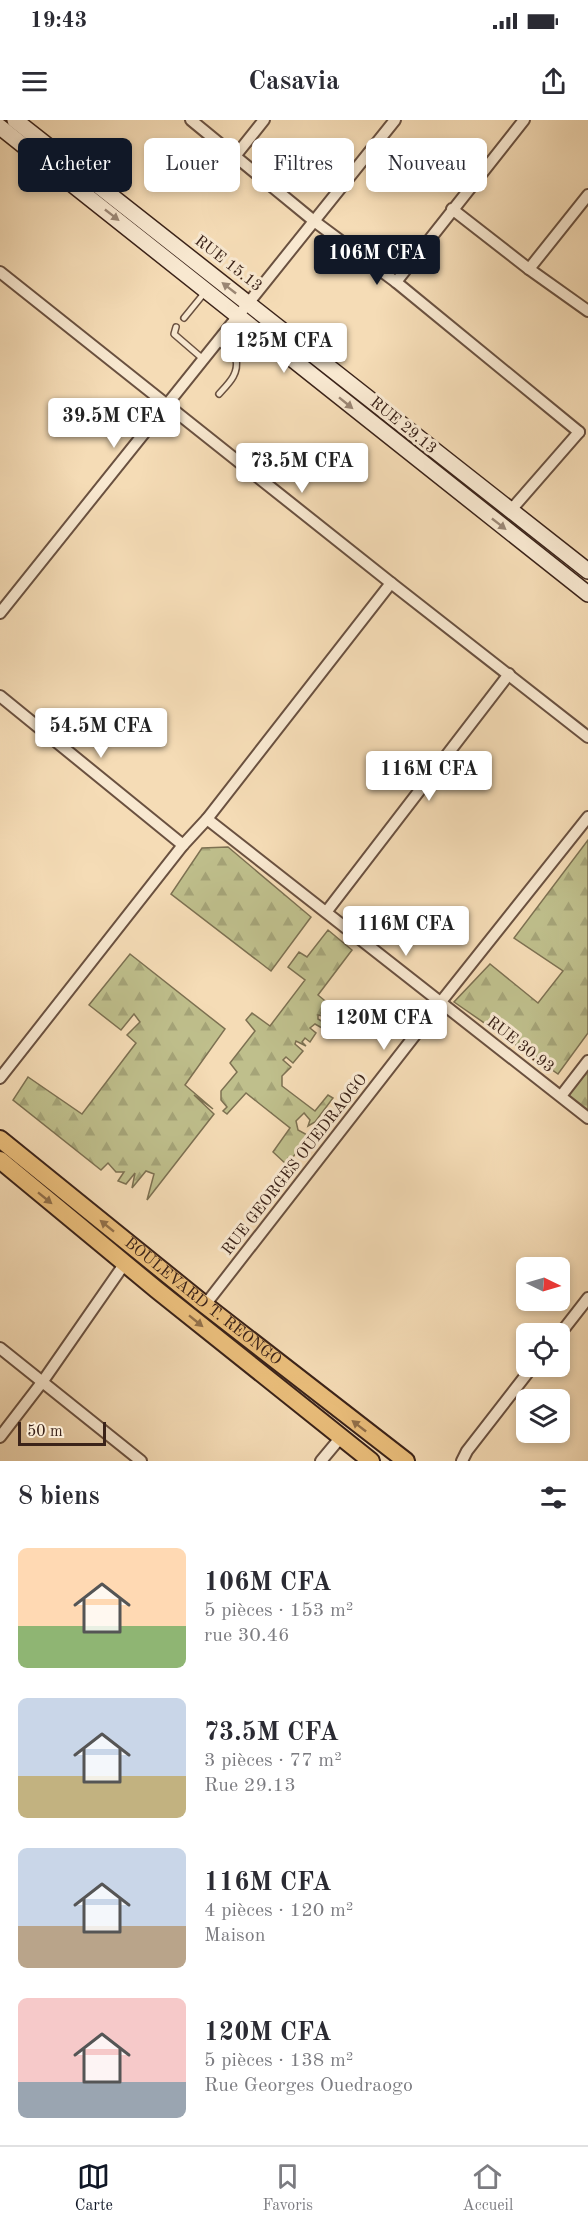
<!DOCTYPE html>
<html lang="fr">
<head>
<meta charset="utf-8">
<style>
	:root { --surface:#fff; --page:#f2f2f3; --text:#2b2b33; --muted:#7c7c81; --line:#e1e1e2; --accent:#111827 }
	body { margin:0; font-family:"Old Standard TT",serif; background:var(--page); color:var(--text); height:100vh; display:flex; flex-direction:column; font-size:22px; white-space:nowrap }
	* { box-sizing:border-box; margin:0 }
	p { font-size:20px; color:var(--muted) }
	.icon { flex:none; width:33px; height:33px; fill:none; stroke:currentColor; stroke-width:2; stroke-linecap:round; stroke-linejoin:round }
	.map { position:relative; height:1341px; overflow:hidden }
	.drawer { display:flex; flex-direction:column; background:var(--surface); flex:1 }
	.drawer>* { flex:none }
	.top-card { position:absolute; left:18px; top:18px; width:552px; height:54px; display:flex; gap:12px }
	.needle { width:39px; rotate:95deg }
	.buttons { position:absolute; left:516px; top:1137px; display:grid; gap:12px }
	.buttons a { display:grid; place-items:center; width:54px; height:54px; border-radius:9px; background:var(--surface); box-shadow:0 3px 9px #0003; font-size:30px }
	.scale { position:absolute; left:18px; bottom:15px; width:88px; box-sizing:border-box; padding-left:6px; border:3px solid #3b2319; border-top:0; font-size:16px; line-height:21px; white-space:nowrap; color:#3b2319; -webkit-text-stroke:4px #f8e8d0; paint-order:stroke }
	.price { position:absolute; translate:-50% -51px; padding:0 14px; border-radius:6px; background:#fff; color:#222; font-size:20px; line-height:39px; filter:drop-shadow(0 2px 3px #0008) }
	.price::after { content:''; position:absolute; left:50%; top:36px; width:18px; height:14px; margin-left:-9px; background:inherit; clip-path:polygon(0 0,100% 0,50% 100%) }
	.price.on { background:var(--accent); color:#fff }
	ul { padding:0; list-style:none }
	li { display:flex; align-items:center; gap:18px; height:150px; padding:0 18px }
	li span { display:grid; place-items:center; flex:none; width:168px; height:120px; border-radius:9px; color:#555 }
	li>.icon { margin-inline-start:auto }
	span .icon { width:72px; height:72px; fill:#fffc; stroke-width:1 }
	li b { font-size:26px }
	h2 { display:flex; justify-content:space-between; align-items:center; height:72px; padding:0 18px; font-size:26px }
	.pill { padding:0 21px; border-radius:9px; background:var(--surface); box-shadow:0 3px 9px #0003; font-size:21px; line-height:54px }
	.pill.on { background:var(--accent); color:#fff }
	.status { display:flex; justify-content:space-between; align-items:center; height:42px; padding:0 30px; background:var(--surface); direction:ltr }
	.status svg { height:16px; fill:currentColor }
	header { display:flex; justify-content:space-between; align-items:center; height:78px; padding:0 18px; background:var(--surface); font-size:27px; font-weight:800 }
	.tab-bar { display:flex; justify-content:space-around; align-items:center; height:84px; border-top:2px solid var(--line); background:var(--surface); font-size:16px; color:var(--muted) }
	.tab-bar a { display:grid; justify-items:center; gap:3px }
	.tab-bar .on { color:var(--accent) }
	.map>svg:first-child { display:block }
	.forest { fill:url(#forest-firs); stroke:#7d7152; stroke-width:1.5 }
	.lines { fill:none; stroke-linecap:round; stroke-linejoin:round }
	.service-casing { stroke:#6a5140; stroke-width:8 }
	.minor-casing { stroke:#6a5140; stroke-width:14 }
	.secondary-casing { stroke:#3b2319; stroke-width:18 }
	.primary-casing { stroke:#3b2319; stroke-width:20 }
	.service { stroke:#f8e8d0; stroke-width:5 }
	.minor { stroke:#f8e8d0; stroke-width:10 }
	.secondary { stroke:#f8e8d0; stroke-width:15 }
	.primary { stroke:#eabe7b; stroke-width:16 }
	.oneway { fill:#9a8674 }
	.oneway2 { fill:#92704a }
	.labels { text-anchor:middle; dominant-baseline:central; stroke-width:6; stroke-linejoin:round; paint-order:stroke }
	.street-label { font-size:16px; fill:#3b2319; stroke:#f8e8d0 }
</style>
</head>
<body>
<div class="status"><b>19:43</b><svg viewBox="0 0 49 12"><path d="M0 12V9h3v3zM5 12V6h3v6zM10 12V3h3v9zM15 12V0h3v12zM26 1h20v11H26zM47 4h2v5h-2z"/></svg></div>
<header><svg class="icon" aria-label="menu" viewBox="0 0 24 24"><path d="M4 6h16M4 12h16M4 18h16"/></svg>Casavia<svg class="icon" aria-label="share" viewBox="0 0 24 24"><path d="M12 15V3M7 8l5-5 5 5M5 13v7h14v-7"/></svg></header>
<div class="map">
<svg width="588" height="1341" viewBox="0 0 588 1341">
	<defs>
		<pattern id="forest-firs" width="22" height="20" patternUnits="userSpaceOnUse" patternTransform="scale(1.5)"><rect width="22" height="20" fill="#bfbf8c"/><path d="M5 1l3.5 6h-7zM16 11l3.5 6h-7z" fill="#a5a478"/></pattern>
	</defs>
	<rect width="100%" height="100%" fill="#f5dcb6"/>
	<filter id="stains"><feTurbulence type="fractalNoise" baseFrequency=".00333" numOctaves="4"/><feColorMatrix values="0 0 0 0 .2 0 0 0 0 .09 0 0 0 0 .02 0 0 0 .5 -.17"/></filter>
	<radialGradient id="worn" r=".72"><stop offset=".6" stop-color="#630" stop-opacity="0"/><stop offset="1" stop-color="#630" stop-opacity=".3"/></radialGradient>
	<g class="forest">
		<path d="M 588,720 L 588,913 L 558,954 L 454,882 L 490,844 L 538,883 L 563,851 L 514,818 Z"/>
		<path d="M 228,727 L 311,797 L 271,851 L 171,774 L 202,728 Z"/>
		<path d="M 328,810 L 352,830 L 318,875 L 336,890 L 332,894 L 323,889 L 321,893 L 327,897 L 318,895 L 318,899 L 323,902 L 322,908 L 315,904 L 310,908 L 316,913 L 310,922 L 305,918 L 302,922 L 306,926 L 296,921 L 295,924 L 303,931 L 293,943 L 286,937 L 283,940 L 291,947 L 282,956 L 282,966 L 315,991 L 328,975 L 333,978 L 315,1002 L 308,1006 L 310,1000 L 304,993 L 296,1001 L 298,1010 L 309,1016 L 287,1045 L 273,1032 L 290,1008 L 246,973 L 227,994 L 223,991 L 227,987 L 221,980 L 221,971 L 237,952 L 230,943 L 255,911 L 246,900 L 252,893 L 270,906 L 305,860 L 288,847 L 299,832 L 307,837 Z"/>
		<path d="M 130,834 L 225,909 L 185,965 L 213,989 L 194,975 L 214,994 L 147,1080 L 154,1054 L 146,1051 L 132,1068 L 135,1053 L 126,1064 L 118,1061 L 124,1052 L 116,1052 L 108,1043 L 101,1050 L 13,980 L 28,957 L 82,994 L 136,923 L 127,915 L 140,902 L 134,894 L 121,910 L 89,885 Z"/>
		<path d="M 588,942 L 588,994 L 564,973 Z"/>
	</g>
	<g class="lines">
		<defs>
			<g id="service">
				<path d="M 184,198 L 206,171"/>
				<path d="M 176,207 L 174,214 L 203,239"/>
				<path d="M 218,221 L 236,239 C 239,254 229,263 219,274"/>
			</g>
			<g id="minor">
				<path d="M 191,0 L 314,101 L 396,162 L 579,312"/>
				<path d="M 236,35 L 264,0"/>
				<path d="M 452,89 L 529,149 L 588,191"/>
				<path d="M 529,149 L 588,75"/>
				<path d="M 0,152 L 391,463 L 588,617"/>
				<path d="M 396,162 L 524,0"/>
				<path d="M 511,390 L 579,312"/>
				<path d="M 0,493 L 395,0"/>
				<path d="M 0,576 L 183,725"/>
				<path d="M 207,699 L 588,998"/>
				<path d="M 327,791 L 509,554"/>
				<path d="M 0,958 L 183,725 L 207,699 L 391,463"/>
				<path d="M 561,976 L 588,941"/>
				<path d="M 205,1185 L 440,883 L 588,697"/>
				<path d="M 560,1214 L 588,1178"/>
				<path d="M 0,1228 L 141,1341"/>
				<path d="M 0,1317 L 43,1261 L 125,1143"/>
				<path d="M 321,1341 L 341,1317"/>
				<path d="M 462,1341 L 467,1331 L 533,1246"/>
			</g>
			<g id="secondary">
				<path d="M 15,0 L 588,451"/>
				<path d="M 0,7 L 588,474"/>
			</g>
			<g id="primary">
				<path id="s1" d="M 0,1019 L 205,1185 L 406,1341"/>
				<path d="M 0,1040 L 157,1170 L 371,1341"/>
			</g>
		</defs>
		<use href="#service" class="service-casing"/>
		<use href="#minor" class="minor-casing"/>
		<use href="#secondary" class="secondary-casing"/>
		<use href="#primary" class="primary-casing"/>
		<use href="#service" class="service"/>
		<use href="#minor" class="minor"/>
		<use href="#secondary" class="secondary"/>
		<use href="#primary" class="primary"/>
	</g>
	<defs><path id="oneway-solid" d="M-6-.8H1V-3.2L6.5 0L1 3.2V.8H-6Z" transform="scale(1.5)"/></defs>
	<g class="oneway">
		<use href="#oneway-solid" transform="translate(112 95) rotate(38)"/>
		<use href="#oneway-solid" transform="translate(229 168) rotate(-142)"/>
		<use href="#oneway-solid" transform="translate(346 283) rotate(39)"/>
		<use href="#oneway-solid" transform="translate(499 404) rotate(38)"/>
	</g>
	<g class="oneway2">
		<use href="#oneway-solid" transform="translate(45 1078) rotate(39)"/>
		<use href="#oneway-solid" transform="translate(107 1106) rotate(-141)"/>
		<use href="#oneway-solid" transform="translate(196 1201) rotate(39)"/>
		<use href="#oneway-solid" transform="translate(359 1306) rotate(-142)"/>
	</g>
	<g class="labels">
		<g class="street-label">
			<text transform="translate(228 144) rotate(38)">RUE 15.13</text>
			<text transform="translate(403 306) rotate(39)">RUE 29.13</text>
			<text transform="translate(520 925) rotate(38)">RUE 30.93</text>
			<text transform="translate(295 1045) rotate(-52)">RUE GEORGES OUEDRAOGO</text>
			<text stroke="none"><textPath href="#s1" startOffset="260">BOULEVARD T. REONGO</textPath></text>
		</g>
	</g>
	<rect width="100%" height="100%" filter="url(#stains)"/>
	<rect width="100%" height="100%" fill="url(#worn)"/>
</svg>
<div class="buttons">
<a><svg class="needle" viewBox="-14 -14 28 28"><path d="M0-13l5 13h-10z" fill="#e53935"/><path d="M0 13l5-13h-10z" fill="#7c7c81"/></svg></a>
<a><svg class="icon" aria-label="locate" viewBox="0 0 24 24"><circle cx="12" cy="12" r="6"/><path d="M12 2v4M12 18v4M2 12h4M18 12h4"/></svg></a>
<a><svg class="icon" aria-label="layers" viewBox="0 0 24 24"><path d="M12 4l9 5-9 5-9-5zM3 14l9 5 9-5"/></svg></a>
</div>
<div class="scale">50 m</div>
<b class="price on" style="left:377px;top:166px">106M CFA</b>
<b class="price" style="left:284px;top:254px">125M CFA</b>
<b class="price" style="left:114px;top:329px">39.5M CFA</b>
<b class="price" style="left:302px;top:374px">73.5M CFA</b>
<b class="price" style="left:101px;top:639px">54.5M CFA</b>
<b class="price" style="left:429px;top:682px">116M CFA</b>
<b class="price" style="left:406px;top:837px">116M CFA</b>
<b class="price" style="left:384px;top:931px">120M CFA</b>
<div class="top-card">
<a class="pill on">Acheter</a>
<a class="pill">Louer</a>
<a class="pill">Filtres</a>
<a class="pill">Nouveau</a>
</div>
</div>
<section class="drawer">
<h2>8 biens<svg class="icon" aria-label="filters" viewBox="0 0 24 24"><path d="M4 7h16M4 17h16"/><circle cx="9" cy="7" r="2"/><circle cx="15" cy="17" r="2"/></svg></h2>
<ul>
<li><span style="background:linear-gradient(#ffd9b3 65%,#8fb573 0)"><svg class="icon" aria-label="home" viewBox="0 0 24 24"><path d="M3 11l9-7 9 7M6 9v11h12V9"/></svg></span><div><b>106M CFA</b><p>5 pièces · 153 m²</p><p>rue 30.46</p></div></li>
<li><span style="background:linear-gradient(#c9d6e8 65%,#c2b280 0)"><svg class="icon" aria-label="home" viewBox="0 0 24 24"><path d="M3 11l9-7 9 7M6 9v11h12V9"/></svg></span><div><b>73.5M CFA</b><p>3 pièces · 77 m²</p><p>Rue 29.13</p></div></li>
<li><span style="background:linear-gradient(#c9d6e8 65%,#b9a48a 0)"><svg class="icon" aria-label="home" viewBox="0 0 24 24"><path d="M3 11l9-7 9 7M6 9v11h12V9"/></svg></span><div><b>116M CFA</b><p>4 pièces · 120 m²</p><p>Maison</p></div></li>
<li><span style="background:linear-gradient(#f6c9c9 70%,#9aa5b1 0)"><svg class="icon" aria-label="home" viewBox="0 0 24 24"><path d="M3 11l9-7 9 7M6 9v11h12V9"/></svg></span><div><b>120M CFA</b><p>5 pièces · 138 m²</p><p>Rue Georges Ouedraogo</p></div></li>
</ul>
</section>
<nav class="tab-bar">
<a class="on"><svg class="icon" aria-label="map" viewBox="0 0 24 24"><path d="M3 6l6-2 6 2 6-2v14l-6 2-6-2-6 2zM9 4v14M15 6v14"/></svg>Carte</a>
<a><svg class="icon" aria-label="saved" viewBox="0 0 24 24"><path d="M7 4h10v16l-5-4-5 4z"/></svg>Favoris</a>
<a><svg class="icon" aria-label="home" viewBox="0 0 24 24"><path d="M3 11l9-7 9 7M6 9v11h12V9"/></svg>Accueil</a>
</nav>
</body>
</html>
